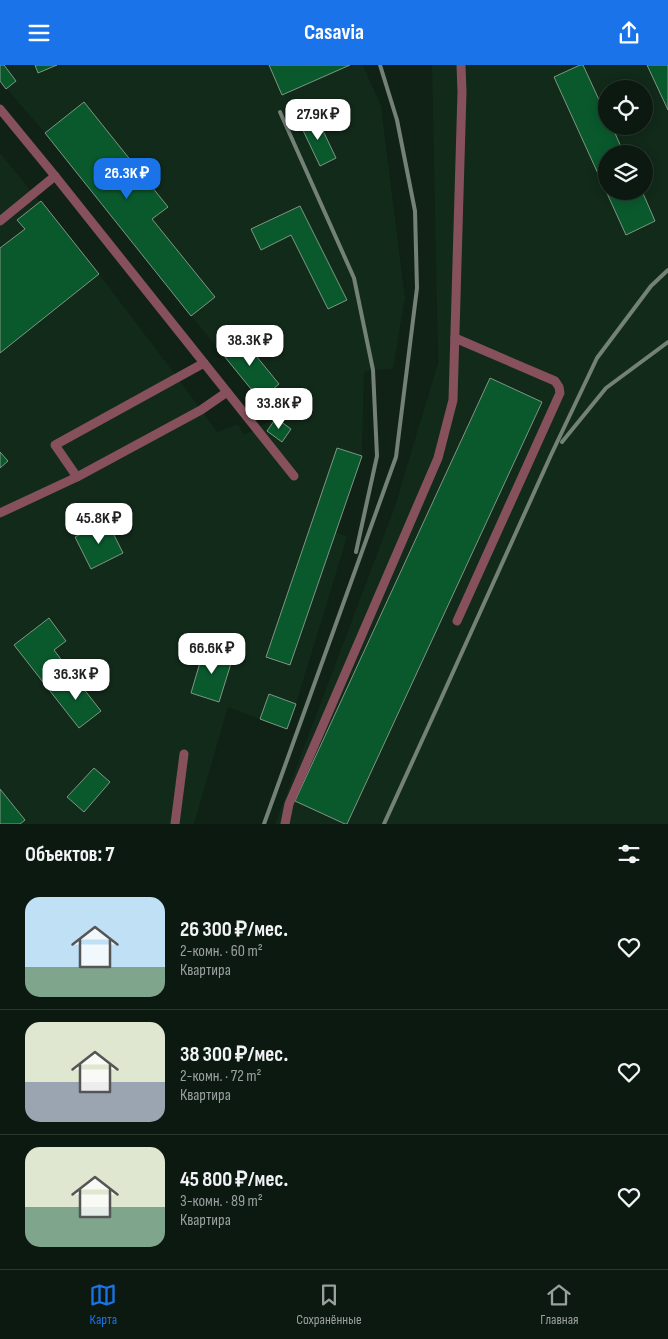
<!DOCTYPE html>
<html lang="ru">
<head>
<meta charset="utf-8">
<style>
	:root { --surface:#0c1910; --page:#152219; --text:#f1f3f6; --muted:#9aa09f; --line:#2c3830; --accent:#1a73e8 }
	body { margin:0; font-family:"Sofia Sans Condensed",sans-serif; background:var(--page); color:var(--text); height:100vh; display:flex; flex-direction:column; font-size:19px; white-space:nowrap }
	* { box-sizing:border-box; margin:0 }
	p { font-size:16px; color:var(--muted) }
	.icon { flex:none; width:28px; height:28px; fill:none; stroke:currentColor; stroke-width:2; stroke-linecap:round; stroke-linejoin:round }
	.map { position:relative; height:759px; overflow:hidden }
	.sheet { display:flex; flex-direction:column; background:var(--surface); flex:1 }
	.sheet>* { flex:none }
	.tools { position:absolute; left:598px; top:15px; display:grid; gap:10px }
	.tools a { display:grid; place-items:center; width:55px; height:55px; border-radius:50%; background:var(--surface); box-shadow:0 2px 12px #0003,0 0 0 1px var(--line); font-size:25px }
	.price { position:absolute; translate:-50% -42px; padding:0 11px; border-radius:10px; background:#fff; color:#222; font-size:16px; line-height:32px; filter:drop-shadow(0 1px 2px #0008) }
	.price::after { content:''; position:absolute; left:50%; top:30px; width:15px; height:11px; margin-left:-8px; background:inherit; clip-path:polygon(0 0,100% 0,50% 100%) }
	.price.current { background:var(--accent); color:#fff }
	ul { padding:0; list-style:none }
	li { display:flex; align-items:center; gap:15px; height:125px; padding:0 25px }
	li+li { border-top:1px solid var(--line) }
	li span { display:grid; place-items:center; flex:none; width:140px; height:100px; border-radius:15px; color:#555 }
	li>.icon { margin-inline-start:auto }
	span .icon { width:60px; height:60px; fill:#fffc; stroke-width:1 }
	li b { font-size:21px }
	h2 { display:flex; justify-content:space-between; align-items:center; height:60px; padding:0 25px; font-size:21px }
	header { display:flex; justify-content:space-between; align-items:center; height:65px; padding:0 25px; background:var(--accent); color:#fff; font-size:22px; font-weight:700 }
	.tab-bar { display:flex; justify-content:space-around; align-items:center; height:70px; border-top:1px solid var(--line); background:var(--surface); font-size:14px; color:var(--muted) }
	.tab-bar a { display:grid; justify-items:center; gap:2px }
	.tab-bar .current { color:var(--accent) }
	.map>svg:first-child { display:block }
	.built { fill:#122a1a; fill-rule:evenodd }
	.building { fill:#0a592d; stroke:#809585 }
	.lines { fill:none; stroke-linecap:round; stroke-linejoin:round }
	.lane { stroke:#86515d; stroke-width:9 }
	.rail { stroke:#738177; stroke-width:4 }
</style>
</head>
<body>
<header><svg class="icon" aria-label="menu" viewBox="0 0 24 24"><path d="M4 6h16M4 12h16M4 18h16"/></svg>Casavia<svg class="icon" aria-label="share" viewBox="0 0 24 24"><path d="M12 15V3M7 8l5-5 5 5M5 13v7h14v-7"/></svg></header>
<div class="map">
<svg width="668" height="759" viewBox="0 0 668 759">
	<rect width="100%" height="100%" fill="#102115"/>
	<g class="built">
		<path d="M 0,0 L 363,0 L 381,41 L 405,232 L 393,304 L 373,305 L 364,307 L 362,391 L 336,467 L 347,472 L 296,639 L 287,664 L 228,642 L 194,759 L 0,759 L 0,88 L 99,209 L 177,312 L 217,367 L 238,359 L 244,370 L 276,353 L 191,251 L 45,68 L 0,16 Z"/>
		<path d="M 432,0 L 668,0 L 668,759 L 275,759 L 394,444 L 438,298 ZM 606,24 L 644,24 L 644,61 L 606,61 ZM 606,89 L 644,89 L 644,126 L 606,126 Z"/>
	</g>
	<g class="building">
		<path d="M 0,0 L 4,0 L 16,16 L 6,24 L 0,16 Z"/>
		<path d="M 35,0 L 57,0 L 38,8 Z"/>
		<path d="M 269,0 L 350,0 L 282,30 Z"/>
		<path d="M 580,0 L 583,0 L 606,50 L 606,61 L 612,61 L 624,89 L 606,89 L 606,126 L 642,126 L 655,156 L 626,170 L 554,12 Z"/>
		<path d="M 647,0 L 668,0 L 668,45 Z"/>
		<path d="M 84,37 L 168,142 L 152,154 L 215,232 L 191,251 L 45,68 Z"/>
		<path d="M 316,51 L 336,93 L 320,101 L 300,59 Z"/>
		<path d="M 41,136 L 99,209 L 0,288 L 0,183 L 25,164 L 17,155 Z"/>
		<path d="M 300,141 L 347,235 L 328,244 L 291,170 L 261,185 L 251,164 Z"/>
		<path d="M 239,270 L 279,319 L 260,335 L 220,286 Z"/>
		<path d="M 490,313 L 542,337 L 347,759 L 345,759 L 295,736 Z"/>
		<path d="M 276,353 L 291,364 L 282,377 L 267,366 Z"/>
		<path d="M 337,383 L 362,391 L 290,600 L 266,592 Z"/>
		<path d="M 0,387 L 8,396 L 0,403 Z"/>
		<path d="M 107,456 L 123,488 L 91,504 L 75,472 Z"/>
		<path d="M 49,553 L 66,576 L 54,585 L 72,609 L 50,626 L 14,580 Z"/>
		<path d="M 204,584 L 233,592 L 219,637 L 191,628 Z"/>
		<path d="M 72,609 L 101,646 L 79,663 L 50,626 Z"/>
		<path d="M 269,629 L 296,639 L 287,664 L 260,654 Z"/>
		<path d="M 94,703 L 110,717 L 84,747 L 67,732 Z"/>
		<path d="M 0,724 L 25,755 L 20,759 L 0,759 Z"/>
	</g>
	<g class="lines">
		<g class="lane">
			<path d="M 0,44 L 55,111 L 294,411"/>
			<path d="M 0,156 L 55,111"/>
			<path d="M 455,273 L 555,316 L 559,322 L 560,328 L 457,556"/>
			<path d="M 77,412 L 55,380 L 204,298"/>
			<path d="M 0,448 L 77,412 L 201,345 L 227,327"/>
			<path d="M 175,759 L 184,689"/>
			<path d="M 285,759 L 289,739 L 438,393 L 453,335 L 462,27 L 461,0"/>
		</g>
		<g class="rail">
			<path d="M 280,47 L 354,213 L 373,305 L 377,391 L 356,487"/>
			<path d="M 562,377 L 606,323 L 668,277"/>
			<path d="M 264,759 L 396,392 L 417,223 L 415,146 L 397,55 L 380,0"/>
			<path d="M 384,759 L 440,636 L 551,390 L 597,293 L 651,221 L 668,205"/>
		</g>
	</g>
</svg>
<div class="tools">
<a><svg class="icon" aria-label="locate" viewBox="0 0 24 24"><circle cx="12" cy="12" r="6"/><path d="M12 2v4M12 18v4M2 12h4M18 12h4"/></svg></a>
<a><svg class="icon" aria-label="layers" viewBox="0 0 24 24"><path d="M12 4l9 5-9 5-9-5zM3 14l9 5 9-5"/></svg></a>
</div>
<b class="price" style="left:318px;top:76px">27.9K ₽</b>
<b class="price current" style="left:127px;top:135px">26.3K ₽</b>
<b class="price" style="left:250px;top:302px">38.3K ₽</b>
<b class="price" style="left:279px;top:365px">33.8K ₽</b>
<b class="price" style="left:99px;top:480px">45.8K ₽</b>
<b class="price" style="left:212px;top:610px">66.6K ₽</b>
<b class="price" style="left:76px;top:636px">36.3K ₽</b>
</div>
<section class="sheet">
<h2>Объектов: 7<svg class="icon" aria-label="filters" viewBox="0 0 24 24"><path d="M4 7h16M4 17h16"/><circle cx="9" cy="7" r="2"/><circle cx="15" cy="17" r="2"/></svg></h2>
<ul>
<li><span style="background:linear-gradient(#bfe0f5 70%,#7fa58c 0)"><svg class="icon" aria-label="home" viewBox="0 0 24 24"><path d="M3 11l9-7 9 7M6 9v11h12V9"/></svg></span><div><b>26 300 ₽/мес.</b><p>2-комн. · 60 m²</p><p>Квартира</p></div><svg class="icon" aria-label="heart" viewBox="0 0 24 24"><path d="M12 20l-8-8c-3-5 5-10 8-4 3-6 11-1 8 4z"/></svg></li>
<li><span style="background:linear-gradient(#dfe7d0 60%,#9aa5b1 0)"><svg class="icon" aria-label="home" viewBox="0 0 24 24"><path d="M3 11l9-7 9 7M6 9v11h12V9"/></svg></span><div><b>38 300 ₽/мес.</b><p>2-комн. · 72 m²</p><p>Квартира</p></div><svg class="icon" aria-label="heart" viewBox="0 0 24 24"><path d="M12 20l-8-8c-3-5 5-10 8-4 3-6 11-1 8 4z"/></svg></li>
<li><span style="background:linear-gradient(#dfe7d0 60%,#7fa58c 0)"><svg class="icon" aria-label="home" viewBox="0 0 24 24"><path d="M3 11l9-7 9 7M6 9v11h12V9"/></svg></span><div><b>45 800 ₽/мес.</b><p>3-комн. · 89 m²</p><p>Квартира</p></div><svg class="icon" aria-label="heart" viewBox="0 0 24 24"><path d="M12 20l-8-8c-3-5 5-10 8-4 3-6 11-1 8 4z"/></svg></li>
</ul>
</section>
<nav class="tab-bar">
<a class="current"><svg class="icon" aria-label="map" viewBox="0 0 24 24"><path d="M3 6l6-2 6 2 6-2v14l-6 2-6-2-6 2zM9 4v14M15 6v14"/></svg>Карта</a>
<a><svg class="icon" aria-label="saved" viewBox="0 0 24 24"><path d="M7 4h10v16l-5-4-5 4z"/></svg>Сохранённые</a>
<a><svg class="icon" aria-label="home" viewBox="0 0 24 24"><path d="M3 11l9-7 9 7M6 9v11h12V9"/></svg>Главная</a>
</nav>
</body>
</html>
